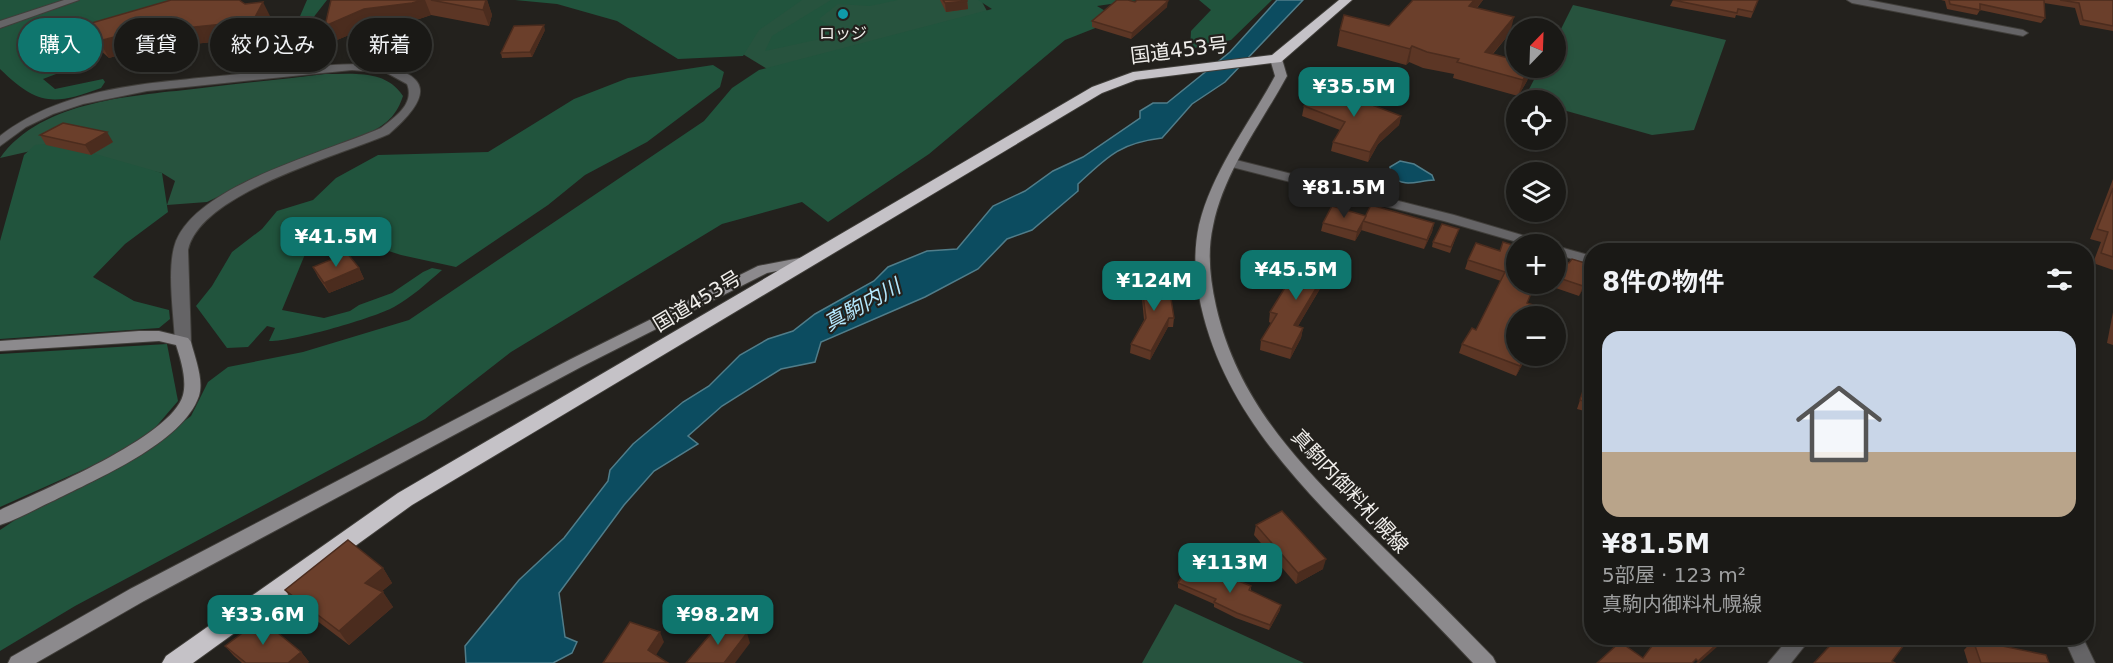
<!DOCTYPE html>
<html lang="ja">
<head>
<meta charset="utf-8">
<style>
	:root { --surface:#1a1916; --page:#23221f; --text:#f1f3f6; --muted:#9fa0a1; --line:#383835; --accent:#0f766e }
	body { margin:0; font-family:"DejaVu Sans","Noto Sans JP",sans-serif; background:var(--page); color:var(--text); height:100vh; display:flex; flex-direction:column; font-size:22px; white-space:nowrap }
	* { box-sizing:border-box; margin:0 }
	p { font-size:20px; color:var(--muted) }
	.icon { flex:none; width:33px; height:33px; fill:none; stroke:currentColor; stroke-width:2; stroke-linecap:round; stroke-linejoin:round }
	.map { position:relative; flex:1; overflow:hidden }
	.panel { position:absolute; left:1584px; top:243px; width:510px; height:402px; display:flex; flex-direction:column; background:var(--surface); border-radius:24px; box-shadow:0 3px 9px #0003,0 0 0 2px var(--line) }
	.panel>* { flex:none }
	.top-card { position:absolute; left:18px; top:18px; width:570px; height:54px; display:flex; gap:12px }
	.needle { width:39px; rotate:23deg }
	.fabs { position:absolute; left:1506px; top:18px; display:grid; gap:12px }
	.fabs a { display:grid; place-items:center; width:60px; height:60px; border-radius:50%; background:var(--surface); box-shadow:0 3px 9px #0003,0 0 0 2px var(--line); font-size:30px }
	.price { position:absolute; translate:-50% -51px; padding:0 14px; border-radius:12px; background:var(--accent); color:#fff; font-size:20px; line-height:39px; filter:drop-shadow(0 2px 3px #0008) }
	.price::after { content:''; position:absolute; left:50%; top:36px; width:18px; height:14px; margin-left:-9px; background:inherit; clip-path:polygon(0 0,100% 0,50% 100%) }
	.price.selected { background:#222; color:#fff }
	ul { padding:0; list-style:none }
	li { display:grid; align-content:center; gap:12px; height:318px; padding:0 18px }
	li+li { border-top:2px solid var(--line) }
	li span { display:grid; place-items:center; height:186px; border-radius:18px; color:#555 }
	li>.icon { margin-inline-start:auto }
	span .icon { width:108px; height:108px; fill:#fffc; stroke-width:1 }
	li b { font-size:26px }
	h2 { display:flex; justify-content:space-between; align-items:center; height:72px; padding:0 18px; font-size:26px }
	.chip { padding:0 21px; border-radius:27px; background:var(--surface); box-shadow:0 3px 9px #0003,0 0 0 2px var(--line); font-size:21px; line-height:54px }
	.chip.selected { background:var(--accent); color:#fff }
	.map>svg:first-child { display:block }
	.green { fill:#27533e }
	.forest { fill:#21543d }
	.water { fill:#0c4c60; stroke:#507d8a; stroke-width:1.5 }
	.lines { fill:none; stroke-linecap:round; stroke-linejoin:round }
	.street-casing { stroke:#403e3a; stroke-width:2 }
	.secondary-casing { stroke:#403e3a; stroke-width:2 }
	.highway-casing { stroke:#403e3a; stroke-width:2 }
	.street { fill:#656466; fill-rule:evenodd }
	.secondary { fill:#8c8a8d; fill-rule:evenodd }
	.highway { fill:#c5c2c7; fill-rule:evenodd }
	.wall { fill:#5c3625 }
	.shaded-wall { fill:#4b2c1e }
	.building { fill:#6b3f2b; stroke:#4b2c1e; stroke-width:1.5 }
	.culture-dot { fill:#0f9aa8; stroke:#23211d; stroke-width:2 }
	.labels { text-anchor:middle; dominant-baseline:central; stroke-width:4.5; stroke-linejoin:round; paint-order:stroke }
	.far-poi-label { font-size:16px; fill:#f0eeeb; stroke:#23211d }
	.street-label { font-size:20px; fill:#f0eeeb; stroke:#23211d }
	.water-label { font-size:21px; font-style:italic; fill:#b4e7fc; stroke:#23211d }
</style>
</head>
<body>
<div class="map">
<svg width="2113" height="663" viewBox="0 0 2113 663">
	<rect width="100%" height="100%" fill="#23211d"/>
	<g class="green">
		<path d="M 654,0 L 981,0 L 988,13 L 777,75 Z"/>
		<path d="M 1573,5 L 1726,40 L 1694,130 L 1652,135 L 1556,108 L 1556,100 L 1524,99 L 1540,68 L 1556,68 L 1556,39 Z"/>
		<path d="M 325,74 C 353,74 386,69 403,96 C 397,114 389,122 373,131 L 259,177 L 207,202 L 167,205 L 175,181 L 162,173 L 44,148 L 0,158 C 42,99 136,96 202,88 C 243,83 284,79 325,74 Z"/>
		<path d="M 1175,604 L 1304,663 L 1142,663 Z"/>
	</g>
	<g class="forest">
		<path d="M 0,0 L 209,0 L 86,35 L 94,54 L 90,61 L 43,79 L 55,89 L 103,79 L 105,82 L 101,88 C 53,106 37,105 0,69 Z"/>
		<path d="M 307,0 L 327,0 L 309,23 L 294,30 Z"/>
		<path d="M 515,0 L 802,0 L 759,30 L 743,56 L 678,59 L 617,21 L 557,4 Z"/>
		<path d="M 831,0 L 898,0 L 870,6 L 838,4 L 819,19 L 843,34 L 765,51 L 772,36 Z"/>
		<path d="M 978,0 L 1138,0 L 1097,6 L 1112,15 L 1108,23 L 1065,40 L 929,154 L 828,222 L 802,202 L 722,224 L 511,352 L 425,419 L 75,606 L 0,651 L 0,530 L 24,514 L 139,454 L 191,416 L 208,382 L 228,367 L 303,352 L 409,320 L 704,121 L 732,88 L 759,70 L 992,9 Z"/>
		<path d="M 1199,0 L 1272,0 L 1231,40 L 1190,49 L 1191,31 L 1211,10 Z"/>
		<path d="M 713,65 L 724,72 L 720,87 L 647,142 L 585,175 L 548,205 L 456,267 L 401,255 L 336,234 L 308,247 L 282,310 L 324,318 L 350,311 L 359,305 L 392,293 L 423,272 L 432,268 L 442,270 C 427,283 412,297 394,307 C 374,318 291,342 269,341 L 275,328 L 267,326 L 248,347 L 227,348 L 196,306 L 212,286 L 232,252 L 262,229 L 277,211 L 313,200 L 336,178 L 378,155 L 488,152 L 574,99 L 628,78 Z"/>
		<path d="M 57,143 L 162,173 L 168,212 L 125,244 L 93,277 L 134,301 L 169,310 L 170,319 L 159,328 L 0,339 L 0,241 L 24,155 L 35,145 Z"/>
		<path d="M 167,344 L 178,401 L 154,429 L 114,456 L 0,507 L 0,354 Z"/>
	</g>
	<g class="water">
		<path d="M 1277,0 L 1303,0 L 1225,82 L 1192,104 L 1162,138 C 1120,143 1108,156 1078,184 L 1078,191 L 1032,230 L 1007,239 L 978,269 L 925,297 L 821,342 L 815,362 L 781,369 L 722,406 L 688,436 L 698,444 L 654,471 L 624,505 L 559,593 L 565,637 L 577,642 L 572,653 L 553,663 L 466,663 L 465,646 L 519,580 L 564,538 L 608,481 L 610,470 L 633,444 L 683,402 L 709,386 L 740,355 L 768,339 L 793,331 L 815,314 L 874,281 L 888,267 L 927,251 L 957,249 L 993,206 L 1025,191 L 1053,171 L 1083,157 L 1140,118 L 1140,111 L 1153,103 L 1167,103 L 1230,52 Z"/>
		<path d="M 1400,161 L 1414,164 L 1432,175 L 1434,180 C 1415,181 1406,188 1390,176 L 1390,167 Z"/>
	</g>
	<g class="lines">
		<defs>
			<g id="street">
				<path d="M 64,0 L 79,0 L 0,28 L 0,21 Z"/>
				<path d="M 1847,0 L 1868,0 L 2023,30 L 2028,33 L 2023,36 L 1852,3 Z"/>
				<path d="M 372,64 C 433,73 433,96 389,134 C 339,156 200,193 188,250 L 191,342 L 183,347 L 175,342 C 174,315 166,267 176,241 C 199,184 327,152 381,128 C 395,117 415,104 407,84 L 387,73 L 352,70 L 147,91 L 83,104 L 53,114 L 26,127 L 0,146 L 0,136 C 67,84 159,83 240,74 C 284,70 328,63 372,64 Z"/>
				<path d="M 1232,159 L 1454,215 L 1542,241 L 1544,244 L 1524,244 L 1444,221 L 1228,166 L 1226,163 Z"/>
				<path d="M 1556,246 L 1592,256 L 1592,265 L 1556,254 Z"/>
				<path d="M 1789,638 L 1811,638 L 1791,663 L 1768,663 Z"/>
				<path d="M 2064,638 L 2083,638 L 2095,663 L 2075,663 Z"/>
			</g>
			<g id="secondary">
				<path d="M 1276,56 L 1282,59 L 1287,76 C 1261,124 1224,171 1213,226 C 1207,253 1210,279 1216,306 C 1240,412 1313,477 1387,551 C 1423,586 1458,621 1493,657 L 1496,663 L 1473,663 C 1441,629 1408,595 1375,562 C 1301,486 1225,413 1201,306 C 1195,279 1193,253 1199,225 C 1212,171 1249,124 1275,76 L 1270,59 Z"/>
				<path d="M 810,256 L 817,260 L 815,263 L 767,273 L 581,367 L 144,601 L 36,663 L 8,663 L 11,657 L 130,589 L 571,359 L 758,266 Z"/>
				<path d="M 139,331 L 159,331 L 188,338 L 191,342 C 195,358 204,380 199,396 C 183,443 96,479 55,500 C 37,508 19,519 0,525 L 0,510 C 40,491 172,437 183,395 C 187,380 181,360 176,345 L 159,341 L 0,351 L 0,341 Z"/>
			</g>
			<path id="highway" d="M 1339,0 L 1352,0 L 1281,62 L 1136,80 L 1102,93 L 412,505 L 193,663 L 162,663 L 166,656 L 398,493 L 1092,87 L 1133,72 L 1272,55 Z"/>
		</defs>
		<use href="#street" class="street-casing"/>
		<use href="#secondary" class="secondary-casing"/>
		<use href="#highway" class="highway-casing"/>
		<use href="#street" class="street"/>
		<use href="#secondary" class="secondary"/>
		<use href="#highway" class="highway"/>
	</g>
	<g class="wall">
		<path d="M 331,0 L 487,0 L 492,15 L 489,26 L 431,15 L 419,19 L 371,26 L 332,42 L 325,26 Z"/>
		<path d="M 940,0 L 967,0 L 968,9 L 946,12 Z"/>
		<path d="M 1413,0 L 1483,0 L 1477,8 L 1510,33 L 1493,54 L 1516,68 L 1531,68 L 1527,81 L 1518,96 L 1453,78 L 1454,74 L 1423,68 L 1409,62 L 1406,65 L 1337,46 L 1340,30 L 1389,26 Z"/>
		<path d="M 1673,0 L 1758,0 L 1751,18 L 1736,15 L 1735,18 L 1670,6 Z"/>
		<path d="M 1941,0 L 2113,0 L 2113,31 L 2080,25 L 2075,8 L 2044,3 L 2045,18 L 2041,23 L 1980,10 L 1977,15 L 1947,9 L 1945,1 Z"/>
		<path d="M 1135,2 L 1167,7 L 1131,39 L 1092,27 L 1092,21 Z"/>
		<path d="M 245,4 L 271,18 L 261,37 L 136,50 L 109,58 L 91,42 L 81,26 Z"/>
		<path d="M 545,30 L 532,57 L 502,58 L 501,53 Z"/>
		<path d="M 1353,98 L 1401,116 L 1399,125 L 1378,144 L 1368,162 L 1331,151 L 1333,142 L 1340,130 L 1302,116 L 1304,106 Z"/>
		<path d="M 40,135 L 113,142 L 91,155 L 46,145 Z"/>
		<path d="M 2113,179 L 2113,270 L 2093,263 L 2101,242 L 2090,239 Z"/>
		<path d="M 1366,216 L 1434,223 L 1432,232 L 1424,249 L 1361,230 L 1362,229 L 1355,241 L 1321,231 L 1323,223 Z"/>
		<path d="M 1459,229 L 1450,253 L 1432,247 L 1433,242 Z"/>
		<path d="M 1476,243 L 1516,284 L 1536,284 L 1527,303 L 1516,356 L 1527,356 L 1516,376 L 1459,353 L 1462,344 L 1476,330 L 1501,281 L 1465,269 L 1468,260 Z"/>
		<path d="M 1556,259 L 1569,263 L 1592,265 L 1592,271 L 1590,275 L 1579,296 L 1544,284 L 1556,284 Z"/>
		<path d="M 1333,260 L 1331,270 L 1298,326 L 1303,328 L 1301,338 L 1290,359 L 1260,350 L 1261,340 L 1271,323 L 1269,322 L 1270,312 Z"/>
		<path d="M 313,267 L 359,268 L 364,279 L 329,293 L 318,277 Z"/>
		<path d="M 1141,279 L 1174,318 L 1173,327 L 1168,327 L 1150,360 L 1130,353 L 1131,344 L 1144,320 L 1141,288 Z"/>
		<path d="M 2113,312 L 2113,345 L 2107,343 Z"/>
		<path d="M 1586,382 L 1592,384 L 1592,413 L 1577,409 Z"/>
		<path d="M 1256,525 L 1323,569 L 1296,584 L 1254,535 Z"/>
		<path d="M 383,568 L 392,583 L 382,591 L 393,607 L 349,645 L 296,605 L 285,590 Z"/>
		<path d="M 1178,583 L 1251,586 L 1251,591 L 1280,610 L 1269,630 L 1236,618 L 1214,607 L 1214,604 L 1178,588 Z"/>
		<path d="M 1973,640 L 2049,663 L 1968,663 L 1964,650 Z"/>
		<path d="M 225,646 L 301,652 L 309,662 L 242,663 L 234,656 Z"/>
	</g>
	<g class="shaded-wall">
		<path d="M 422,0 L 425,0 L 431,15 L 419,19 L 371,26 L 332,42 L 325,26 L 364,9 Z"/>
		<path d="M 486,0 L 487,0 L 492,15 L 489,26 L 483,10 Z"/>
		<path d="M 1474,0 L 1483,0 L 1465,21 L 1469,6 Z"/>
		<path d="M 967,1 L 968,9 L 946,12 L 945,3 Z"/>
		<path d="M 1168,1 L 1167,7 L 1131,39 L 1132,33 Z"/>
		<path d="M 263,2 L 271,18 L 261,37 L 136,50 L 109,58 L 99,41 Z"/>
		<path d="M 1514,17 L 1510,33 L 1481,67 L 1485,52 Z"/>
		<path d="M 544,25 L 545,30 L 532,57 L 530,52 Z"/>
		<path d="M 1412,46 L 1409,62 L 1406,65 L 1410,49 Z"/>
		<path d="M 1530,68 L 1531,68 L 1527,81 L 1518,96 L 1523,80 Z"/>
		<path d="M 1401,116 L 1399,125 L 1378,144 L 1368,162 L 1370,152 L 1380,135 Z"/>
		<path d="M 107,132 L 113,142 L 91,155 L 85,145 Z"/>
		<path d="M 1363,221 L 1362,229 L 1355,241 L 1357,232 Z"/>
		<path d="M 1434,223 L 1432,232 L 1424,249 L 1427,240 Z"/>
		<path d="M 1333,260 L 1331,270 L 1292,336 L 1294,325 Z"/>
		<path d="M 359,268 L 364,279 L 329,293 L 324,283 Z"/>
		<path d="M 1592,270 L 1590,275 L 1579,296 L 1583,286 Z"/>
		<path d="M 1169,318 L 1168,327 L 1150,360 L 1151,351 Z"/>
		<path d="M 1303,328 L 1301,338 L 1290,359 L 1292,349 Z"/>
		<path d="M 1525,356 L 1527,356 L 1516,376 L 1520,366 Z"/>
		<path d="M 1326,559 L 1323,569 L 1296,584 L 1298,573 Z"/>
		<path d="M 383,568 L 392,583 L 375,597 L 365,583 Z"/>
		<path d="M 383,592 L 393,607 L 349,645 L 339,631 Z"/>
		<path d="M 1281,605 L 1280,610 L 1269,630 L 1270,625 Z"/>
		<path d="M 660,632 L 664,642 L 653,660 L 648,650 Z"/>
		<path d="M 747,633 L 750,643 L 735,663 L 724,663 Z"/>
		<path d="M 1724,638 L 1727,638 L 1699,663 L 1696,663 Z"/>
		<path d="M 301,652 L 309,662 L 308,663 L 288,663 Z"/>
	</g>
	<g class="building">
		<path d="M 171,0 L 239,0 L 245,4 L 263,2 L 253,21 L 126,34 L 99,41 L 81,26 Z"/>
		<path d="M 331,0 L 422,0 L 412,3 L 364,9 L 325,26 Z"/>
		<path d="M 431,0 L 486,0 L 483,10 Z"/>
		<path d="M 943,0 L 967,0 L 967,1 L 945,3 Z"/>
		<path d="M 1117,0 L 1128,0 L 1135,2 L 1137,0 L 1164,0 L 1168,1 L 1132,33 L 1092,21 Z"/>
		<path d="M 1413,0 L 1474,0 L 1469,6 L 1514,17 L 1485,52 L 1516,60 L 1516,68 L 1530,68 L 1523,80 L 1457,62 L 1459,59 L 1427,52 L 1412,46 L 1410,49 L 1340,30 L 1344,15 L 1389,26 Z"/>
		<path d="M 1673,0 L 1758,0 L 1753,12 L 1738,9 L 1737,13 Z"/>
		<path d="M 1949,0 L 2044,0 L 2045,18 L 1980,4 L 1980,10 L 1950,4 Z"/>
		<path d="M 2060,0 L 2113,0 L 2113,26 L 2083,20 L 2079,3 Z"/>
		<path d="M 544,25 L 530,52 L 501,53 L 514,26 Z"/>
		<path d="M 1334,87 L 1354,94 L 1351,97 L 1401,116 L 1380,135 L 1370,152 L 1333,142 L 1345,122 L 1304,106 Z"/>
		<path d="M 63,123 L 107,132 L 85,145 L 40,135 Z"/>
		<path d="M 2113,188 L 2113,257 L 2101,253 L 2108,232 L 2097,229 Z"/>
		<path d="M 1371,205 L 1434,223 L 1427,240 L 1363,221 Z"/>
		<path d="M 1332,206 L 1366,216 L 1357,232 L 1323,223 Z"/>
		<path d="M 1442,224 L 1459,229 L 1451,247 L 1433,242 Z"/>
		<path d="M 1503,242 L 1516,246 L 1516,284 L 1535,284 L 1527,303 L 1548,310 L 1545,316 L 1516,316 L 1516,356 L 1525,356 L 1520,366 L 1462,344 L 1472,328 L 1476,330 L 1505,272 L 1468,260 L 1476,243 L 1500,251 Z"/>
		<path d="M 1307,252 L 1333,260 L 1294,325 L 1303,328 L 1292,349 L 1261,340 L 1277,314 L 1270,312 Z"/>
		<path d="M 347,253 L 359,268 L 324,283 L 313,267 Z"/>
		<path d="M 1556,259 L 1569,263 L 1572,259 L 1592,265 L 1592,270 L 1583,286 L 1556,277 Z"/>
		<path d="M 1141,279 L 1168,280 L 1174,318 L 1169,318 L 1151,351 L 1131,344 L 1146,318 Z"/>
		<path d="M 1586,382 L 1592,384 L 1592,404 L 1580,400 Z"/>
		<path d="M 1282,511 L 1326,559 L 1298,573 L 1256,525 Z"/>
		<path d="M 348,540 L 383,568 L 365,583 L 383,592 L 339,631 L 285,590 Z"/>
		<path d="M 1191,562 L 1251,586 L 1249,590 L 1281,605 L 1270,625 L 1237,613 L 1214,602 L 1216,599 L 1178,583 Z"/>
		<path d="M 261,619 L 301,652 L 288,663 L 246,663 L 225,646 Z"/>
		<path d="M 630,622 L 660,632 L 648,650 L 668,663 L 603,663 Z"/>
		<path d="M 720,623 L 747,633 L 724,663 L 686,663 Z"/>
		<path d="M 1658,638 L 1724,638 L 1698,661 L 1696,659 L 1692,663 L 1597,663 L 1620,642 L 1643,658 Z"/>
		<path d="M 1837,638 L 1909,638 L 1892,661 L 1895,663 L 1814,663 Z"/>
		<path d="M 1973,640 L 2046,655 L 2049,663 L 1981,663 Z"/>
	</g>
	<circle class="culture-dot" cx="843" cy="14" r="6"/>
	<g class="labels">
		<g class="far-poi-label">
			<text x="843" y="33">ロッジ</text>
		</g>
		<g class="street-label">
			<text transform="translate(1179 50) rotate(-7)">国道453号</text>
			<text transform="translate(697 301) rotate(-31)">国道453号</text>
			<text transform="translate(1350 491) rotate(47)">真駒内御料札幌線</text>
		</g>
		<g class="water-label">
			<text transform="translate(862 305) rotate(-29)">真駒内川</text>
		</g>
	</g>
</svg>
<div class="fabs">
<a><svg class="needle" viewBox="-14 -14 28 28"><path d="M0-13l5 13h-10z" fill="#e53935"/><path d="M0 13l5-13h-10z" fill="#9fa0a1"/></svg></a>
<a><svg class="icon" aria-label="locate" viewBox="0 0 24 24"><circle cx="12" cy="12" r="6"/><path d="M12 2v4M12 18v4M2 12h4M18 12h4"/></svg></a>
<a><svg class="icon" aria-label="layers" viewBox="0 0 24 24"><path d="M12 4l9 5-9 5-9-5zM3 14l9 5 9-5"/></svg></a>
<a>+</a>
<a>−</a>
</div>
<b class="price" style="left:1354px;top:118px">¥35.5M</b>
<b class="price selected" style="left:1344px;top:219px">¥81.5M</b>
<b class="price" style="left:336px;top:268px">¥41.5M</b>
<b class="price" style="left:1296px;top:301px">¥45.5M</b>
<b class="price" style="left:1154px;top:312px">¥124M</b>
<b class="price" style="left:1230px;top:594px">¥113M</b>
<b class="price" style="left:263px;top:646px">¥33.6M</b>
<b class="price" style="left:718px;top:646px">¥98.2M</b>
<div class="top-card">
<a class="chip selected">購入</a>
<a class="chip">賃貸</a>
<a class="chip">絞り込み</a>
<a class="chip">新着</a>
</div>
<section class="panel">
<h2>8件の物件<svg class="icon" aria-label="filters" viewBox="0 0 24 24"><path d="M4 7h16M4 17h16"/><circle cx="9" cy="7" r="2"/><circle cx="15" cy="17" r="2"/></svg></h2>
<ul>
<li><span style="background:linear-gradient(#c9d6e8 65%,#b9a48a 0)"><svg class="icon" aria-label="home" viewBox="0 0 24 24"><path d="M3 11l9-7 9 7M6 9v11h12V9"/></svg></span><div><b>¥81.5M</b><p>5部屋 · 123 m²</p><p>真駒内御料札幌線</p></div></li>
</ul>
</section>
</div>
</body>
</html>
